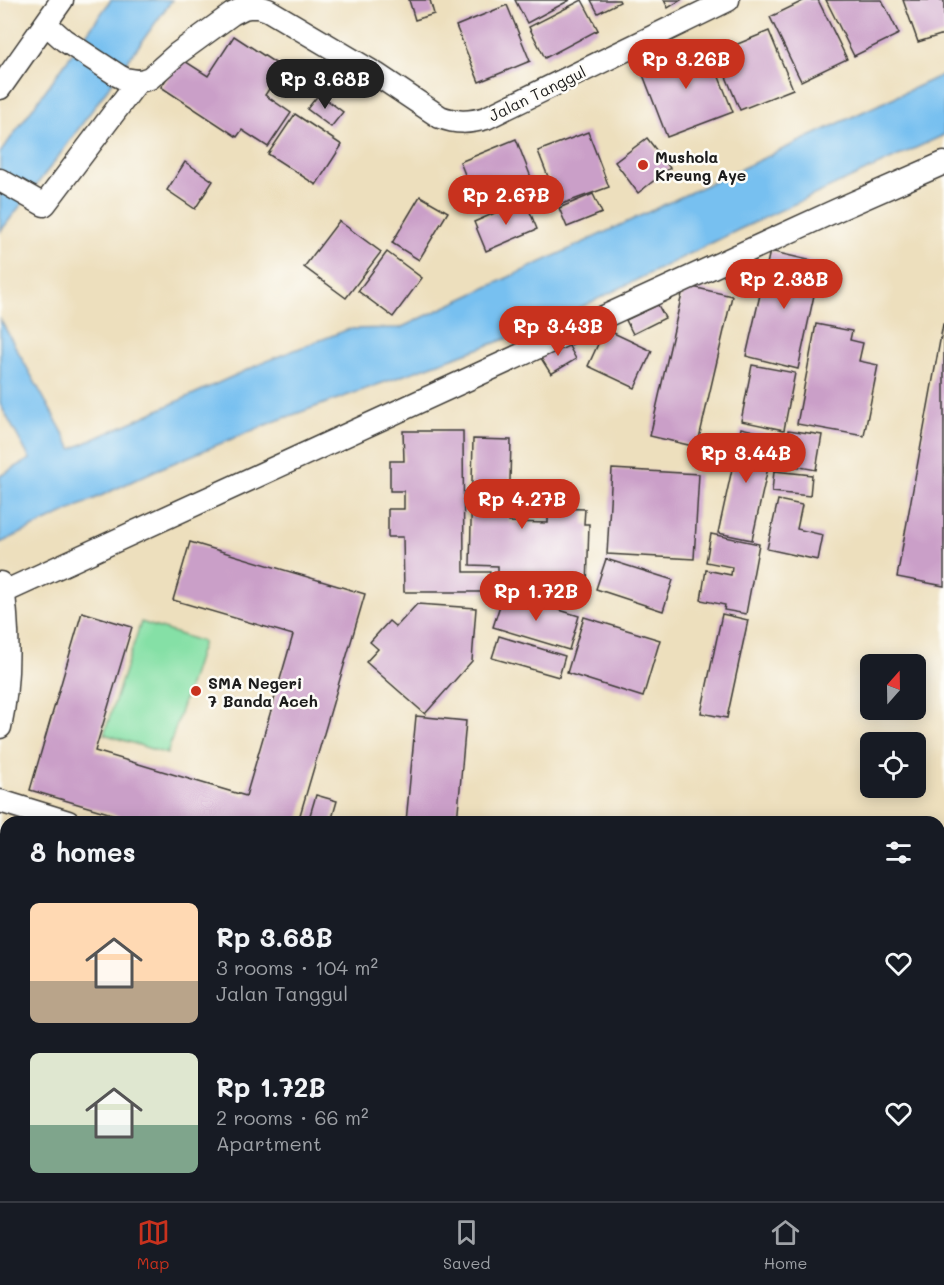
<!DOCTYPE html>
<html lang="en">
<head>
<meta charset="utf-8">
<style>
	:root { --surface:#171b24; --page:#242831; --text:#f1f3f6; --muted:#9ea1a6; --line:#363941; --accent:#c8321e }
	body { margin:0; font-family:Mali,sans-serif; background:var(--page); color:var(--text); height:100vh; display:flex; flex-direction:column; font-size:22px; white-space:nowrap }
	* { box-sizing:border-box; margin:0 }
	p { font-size:20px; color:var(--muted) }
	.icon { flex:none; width:33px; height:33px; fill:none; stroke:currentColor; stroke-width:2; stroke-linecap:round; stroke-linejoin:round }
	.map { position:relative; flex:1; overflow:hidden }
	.side { position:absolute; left:0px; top:816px; width:945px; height:386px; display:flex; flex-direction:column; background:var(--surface); border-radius:18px 18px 0 0; box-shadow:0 3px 15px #0003 }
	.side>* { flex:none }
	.needle { width:39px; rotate:20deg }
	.fabs { position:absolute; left:860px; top:654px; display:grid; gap:12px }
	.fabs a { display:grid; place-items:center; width:66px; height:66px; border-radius:9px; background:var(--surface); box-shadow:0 3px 15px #0003; font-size:30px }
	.price { position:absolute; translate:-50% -51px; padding:0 14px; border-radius:21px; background:var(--accent); color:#fff; font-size:20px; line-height:39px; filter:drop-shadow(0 2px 3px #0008) }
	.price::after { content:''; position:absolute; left:50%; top:36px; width:18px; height:14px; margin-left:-9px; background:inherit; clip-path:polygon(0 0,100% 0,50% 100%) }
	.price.active { background:#222; color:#fff }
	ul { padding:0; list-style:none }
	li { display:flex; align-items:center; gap:18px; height:150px; padding:0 30px }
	li span { display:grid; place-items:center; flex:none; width:168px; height:120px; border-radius:9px; color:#555 }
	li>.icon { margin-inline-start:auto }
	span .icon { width:72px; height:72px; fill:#fffc; stroke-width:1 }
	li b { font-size:26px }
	h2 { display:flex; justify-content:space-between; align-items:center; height:72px; padding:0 30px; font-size:26px }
	.dock { display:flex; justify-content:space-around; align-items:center; height:84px; border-top:2px solid var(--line); background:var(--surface); font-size:16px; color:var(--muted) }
	.dock a { display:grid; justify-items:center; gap:3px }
	.dock .active { color:var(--accent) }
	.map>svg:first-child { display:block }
	.green { fill:#85e0a6; stroke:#507e61; stroke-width:1.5 }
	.water { fill:#77c0f0; stroke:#4a6e86; stroke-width:1.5 }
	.building { fill:#ca9fc8 }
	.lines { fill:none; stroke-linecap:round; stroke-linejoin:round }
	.minor-casing { stroke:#3b3934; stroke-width:25 }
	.minor { stroke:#fff; stroke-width:22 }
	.poi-dot { fill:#c8321e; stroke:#fdfcf7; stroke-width:2 }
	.labels { text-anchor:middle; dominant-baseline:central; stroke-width:5; stroke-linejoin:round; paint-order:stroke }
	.street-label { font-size:16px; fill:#1c1c1c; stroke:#fdfcf7 }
	.poi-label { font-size:16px; font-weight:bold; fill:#1c1c1c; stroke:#fdfcf7; text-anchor:start }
</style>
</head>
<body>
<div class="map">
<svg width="944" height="1201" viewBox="0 0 944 1201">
	<rect width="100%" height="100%" fill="#fdfcf7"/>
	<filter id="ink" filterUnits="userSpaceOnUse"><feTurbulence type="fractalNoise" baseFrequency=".0167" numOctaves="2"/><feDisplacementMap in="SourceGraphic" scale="12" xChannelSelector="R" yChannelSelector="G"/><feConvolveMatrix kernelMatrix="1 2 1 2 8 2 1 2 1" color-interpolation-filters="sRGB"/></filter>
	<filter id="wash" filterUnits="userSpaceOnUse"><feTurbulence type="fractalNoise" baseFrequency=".008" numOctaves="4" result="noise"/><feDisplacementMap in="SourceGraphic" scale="24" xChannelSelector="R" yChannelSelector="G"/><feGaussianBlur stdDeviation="1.35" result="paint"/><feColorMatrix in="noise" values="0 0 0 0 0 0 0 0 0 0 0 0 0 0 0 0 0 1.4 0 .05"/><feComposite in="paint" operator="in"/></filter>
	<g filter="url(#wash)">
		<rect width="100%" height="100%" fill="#eddfbd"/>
		<path class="green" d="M 141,622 L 203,642 L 167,754 L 104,734 Z"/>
		<g class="water">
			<path d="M 111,0 L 172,0 L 58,157 L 0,232 L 0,153 Z"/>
			<path d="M 944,74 L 944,135 L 738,230 L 545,325 L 273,422 L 154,471 L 0,543 L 0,476 L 30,459 L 0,404 L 0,319 L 72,449 L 269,360 L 349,329 L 400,328 Z"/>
		</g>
		<g id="blocks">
			<g class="building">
				<path d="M 409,0 L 430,0 L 434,14 L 415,20 Z"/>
				<path d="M 515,0 L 570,0 L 527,23 Z"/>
				<path d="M 582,0 L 598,30 L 545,58 L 529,27 Z"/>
				<path d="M 591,0 L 619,0 L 620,2 L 598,13 Z"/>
				<path d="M 664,0 L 681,0 L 668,8 Z"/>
				<path d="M 805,0 L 818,0 L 847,59 L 801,81 L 770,17 Z"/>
				<path d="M 826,0 L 882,0 L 899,34 L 854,56 Z"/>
				<path d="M 903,0 L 944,0 L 944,34 L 918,42 Z"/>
				<path d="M 507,5 L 530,61 L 479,82 L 456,26 Z"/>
				<path d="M 769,31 L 793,89 L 740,110 L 716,53 Z"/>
				<path d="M 234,36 L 283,68 L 265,95 L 291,113 L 268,147 L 242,130 L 237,137 L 161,87 L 180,58 L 208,76 Z"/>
				<path d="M 705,42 L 733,112 L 667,137 L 640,67 Z"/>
				<path d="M 319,94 L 343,112 L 331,127 L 307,109 Z"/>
				<path d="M 295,114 L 342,145 L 316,185 L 268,154 Z"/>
				<path d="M 588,132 L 609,187 L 559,205 L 538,151 Z"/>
				<path d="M 647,138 L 670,168 L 638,193 L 615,162 Z"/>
				<path d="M 516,139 L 536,190 L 480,212 L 460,162 Z"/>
				<path d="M 185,162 L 213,181 L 195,209 L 167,190 Z"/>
				<path d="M 593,194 L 602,213 L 567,227 L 559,208 Z"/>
				<path d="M 420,196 L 448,212 L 419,260 L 392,243 Z"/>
				<path d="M 525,200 L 537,229 L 486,251 L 474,222 Z"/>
				<path d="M 339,221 L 381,252 L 346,298 L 304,267 Z"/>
				<path d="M 770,251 L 821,263 L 798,369 L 746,356 Z"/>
				<path d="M 387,252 L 422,278 L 393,317 L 358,291 Z"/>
				<path d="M 684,285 L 732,296 L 697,447 L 650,436 Z"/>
				<path d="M 658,305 L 665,318 L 633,334 L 626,320 Z"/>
				<path d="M 816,324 L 852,331 L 850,340 L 863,343 L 859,361 L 878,365 L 864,436 L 797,424 Z"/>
				<path d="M 943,324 L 944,324 L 944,586 L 897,577 Z"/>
				<path d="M 605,329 L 652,351 L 635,388 L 588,366 Z"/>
				<path d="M 565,339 L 576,359 L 551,374 L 539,355 Z"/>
				<path d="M 752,365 L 795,373 L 784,430 L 741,421 Z"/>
				<path d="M 741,428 L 775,436 L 752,540 L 718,533 Z"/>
				<path d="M 788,430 L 822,435 L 816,470 L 783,464 Z"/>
				<path d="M 403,431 L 463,431 L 464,572 L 490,572 L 491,592 L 404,592 L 403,537 L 388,537 L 388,509 L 404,509 L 404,491 L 390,491 L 390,461 L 404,461 Z"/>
				<path d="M 473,439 L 511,440 L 509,522 L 548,523 L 548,508 L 585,509 L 584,524 L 589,524 L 587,588 L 498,585 L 498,566 L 470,565 Z"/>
				<path d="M 612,469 L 699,474 L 694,559 L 607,554 Z"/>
				<path d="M 774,471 L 812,475 L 810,496 L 772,492 Z"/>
				<path d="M 778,500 L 802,505 L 797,529 L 823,535 L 818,560 L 767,549 Z"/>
				<path d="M 711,534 L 759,544 L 746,614 L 724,610 L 725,605 L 701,600 L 706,570 L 731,575 L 732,567 L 706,562 Z"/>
				<path d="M 190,542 L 365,594 L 298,822 L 139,822 L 30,790 L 82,612 L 132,627 L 95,751 L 246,796 L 293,635 L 173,600 Z"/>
				<path d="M 606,559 L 673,580 L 663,611 L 596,589 Z"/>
				<path d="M 504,593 L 579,616 L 569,650 L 493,627 Z"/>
				<path d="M 417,604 L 476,608 L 472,661 L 425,714 L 366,662 L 378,649 L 370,642 L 389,621 L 396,627 Z"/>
				<path d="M 722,614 L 748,620 L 727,718 L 701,713 Z"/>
				<path d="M 584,617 L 660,640 L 643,697 L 567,673 Z"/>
				<path d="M 499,636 L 565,656 L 559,677 L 492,658 Z"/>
				<path d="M 416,716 L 466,721 L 457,822 L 406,822 Z"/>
				<path d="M 316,795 L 337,801 L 331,822 L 308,822 Z"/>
				<path d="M 5,915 L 6,915 L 6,969 L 0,967 L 0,933 Z"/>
				<path d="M 0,976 L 6,978 L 6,1012 L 0,1010 Z"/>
				<path d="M 0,1017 L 6,1018 L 6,1055 L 1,1074 Z"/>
				<path d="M 5,1115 L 6,1115 L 6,1151 L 0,1150 L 0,1133 Z"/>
				<path d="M 0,1160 L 6,1162 L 6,1196 L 35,1196 L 33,1201 L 2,1201 L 5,1193 L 0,1192 Z"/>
				<path d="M 157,1196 L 184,1196 L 183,1201 L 155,1201 Z"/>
				<path d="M 290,1196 L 364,1196 L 361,1201 L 292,1201 L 289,1199 Z"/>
				<path d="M 432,1196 L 459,1196 L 456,1201 L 430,1201 Z"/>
				<path d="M 467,1196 L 553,1196 L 550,1201 L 478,1201 Z"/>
				<path d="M 618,1196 L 676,1196 L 674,1201 L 615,1201 Z"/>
				<path d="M 717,1196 L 741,1196 L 740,1201 L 720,1201 L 716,1200 Z"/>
			</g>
		</g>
	</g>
	<g filter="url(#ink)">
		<use href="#blocks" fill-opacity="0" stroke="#3b3934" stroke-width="1.5"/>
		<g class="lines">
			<defs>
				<g id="minor">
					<path d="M 46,24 L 64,40 L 119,76 L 125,79 L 138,81 L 144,80 L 150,78 L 177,54 L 232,14 L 244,8 L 250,7 L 259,7 L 268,10 L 376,74 L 440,117 C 456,123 469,123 486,118 L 728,0"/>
					<path d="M 0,88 L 62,0"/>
					<path d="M 0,180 L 44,205 L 45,204 L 138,81"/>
					<path d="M 0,583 C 5,594 5,604 6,615 C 9,653 8,690 0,727"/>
					<path d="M 4,592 L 837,210 L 944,163"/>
					<path d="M 0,801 L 68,822"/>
					<path d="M 59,1201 L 60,1196"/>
					<path d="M 241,1201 L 244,1196"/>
				</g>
			</defs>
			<use href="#minor" class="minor-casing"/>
			<use href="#minor" class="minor"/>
		</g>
	</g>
	<g class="poi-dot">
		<circle cx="643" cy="165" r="6"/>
		<circle cx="196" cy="691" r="6"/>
	</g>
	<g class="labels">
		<g class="street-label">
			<text transform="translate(537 93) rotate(-26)">Jalan Tanggul</text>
		</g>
		<g class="poi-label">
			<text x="655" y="156">Mushola<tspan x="655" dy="18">Kreung Aye</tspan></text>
			<text x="208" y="682">SMA Negeri<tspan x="208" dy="18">7 Banda Aceh</tspan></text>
		</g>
	</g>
</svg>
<div class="fabs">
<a><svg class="needle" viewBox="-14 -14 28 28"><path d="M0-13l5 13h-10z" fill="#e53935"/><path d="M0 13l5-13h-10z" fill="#9ea1a6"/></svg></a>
<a><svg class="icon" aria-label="locate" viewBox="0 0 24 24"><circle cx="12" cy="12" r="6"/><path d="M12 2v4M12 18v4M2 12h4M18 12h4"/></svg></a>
</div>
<b class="price" style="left:686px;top:90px">Rp 3.26B</b>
<b class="price active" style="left:325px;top:110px">Rp 3.68B</b>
<b class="price" style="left:506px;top:226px">Rp 2.67B</b>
<b class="price" style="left:784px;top:310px">Rp 2.38B</b>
<b class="price" style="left:558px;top:357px">Rp 3.43B</b>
<b class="price" style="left:746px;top:484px">Rp 3.44B</b>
<b class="price" style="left:522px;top:530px">Rp 4.27B</b>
<b class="price" style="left:536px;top:622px">Rp 1.72B</b>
<section class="side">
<h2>8 homes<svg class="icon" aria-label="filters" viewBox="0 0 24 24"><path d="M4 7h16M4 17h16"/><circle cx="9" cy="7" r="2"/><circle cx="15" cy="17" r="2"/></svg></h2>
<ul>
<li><span style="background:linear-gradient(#ffd9b3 65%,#b9a48a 0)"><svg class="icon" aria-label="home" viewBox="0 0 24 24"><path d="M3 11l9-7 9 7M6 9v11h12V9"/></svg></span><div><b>Rp 3.68B</b><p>3 rooms · 104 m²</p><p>Jalan Tanggul</p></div><svg class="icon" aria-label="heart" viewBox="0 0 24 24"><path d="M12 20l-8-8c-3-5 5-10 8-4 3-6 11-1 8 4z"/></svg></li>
<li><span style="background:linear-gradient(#dfe7d0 60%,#7fa58c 0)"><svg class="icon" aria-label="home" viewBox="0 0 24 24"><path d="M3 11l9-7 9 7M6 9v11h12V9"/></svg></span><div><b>Rp 1.72B</b><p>2 rooms · 66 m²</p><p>Apartment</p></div><svg class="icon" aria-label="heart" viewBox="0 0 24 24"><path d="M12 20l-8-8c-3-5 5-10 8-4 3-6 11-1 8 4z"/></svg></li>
</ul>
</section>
</div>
<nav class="dock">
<a class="active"><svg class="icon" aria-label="map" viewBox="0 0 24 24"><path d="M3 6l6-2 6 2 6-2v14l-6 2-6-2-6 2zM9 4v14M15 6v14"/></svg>Map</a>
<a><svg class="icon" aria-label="saved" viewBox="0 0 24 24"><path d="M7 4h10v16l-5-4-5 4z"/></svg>Saved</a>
<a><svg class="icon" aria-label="home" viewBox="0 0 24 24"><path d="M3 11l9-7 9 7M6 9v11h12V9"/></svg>Home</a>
</nav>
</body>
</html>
